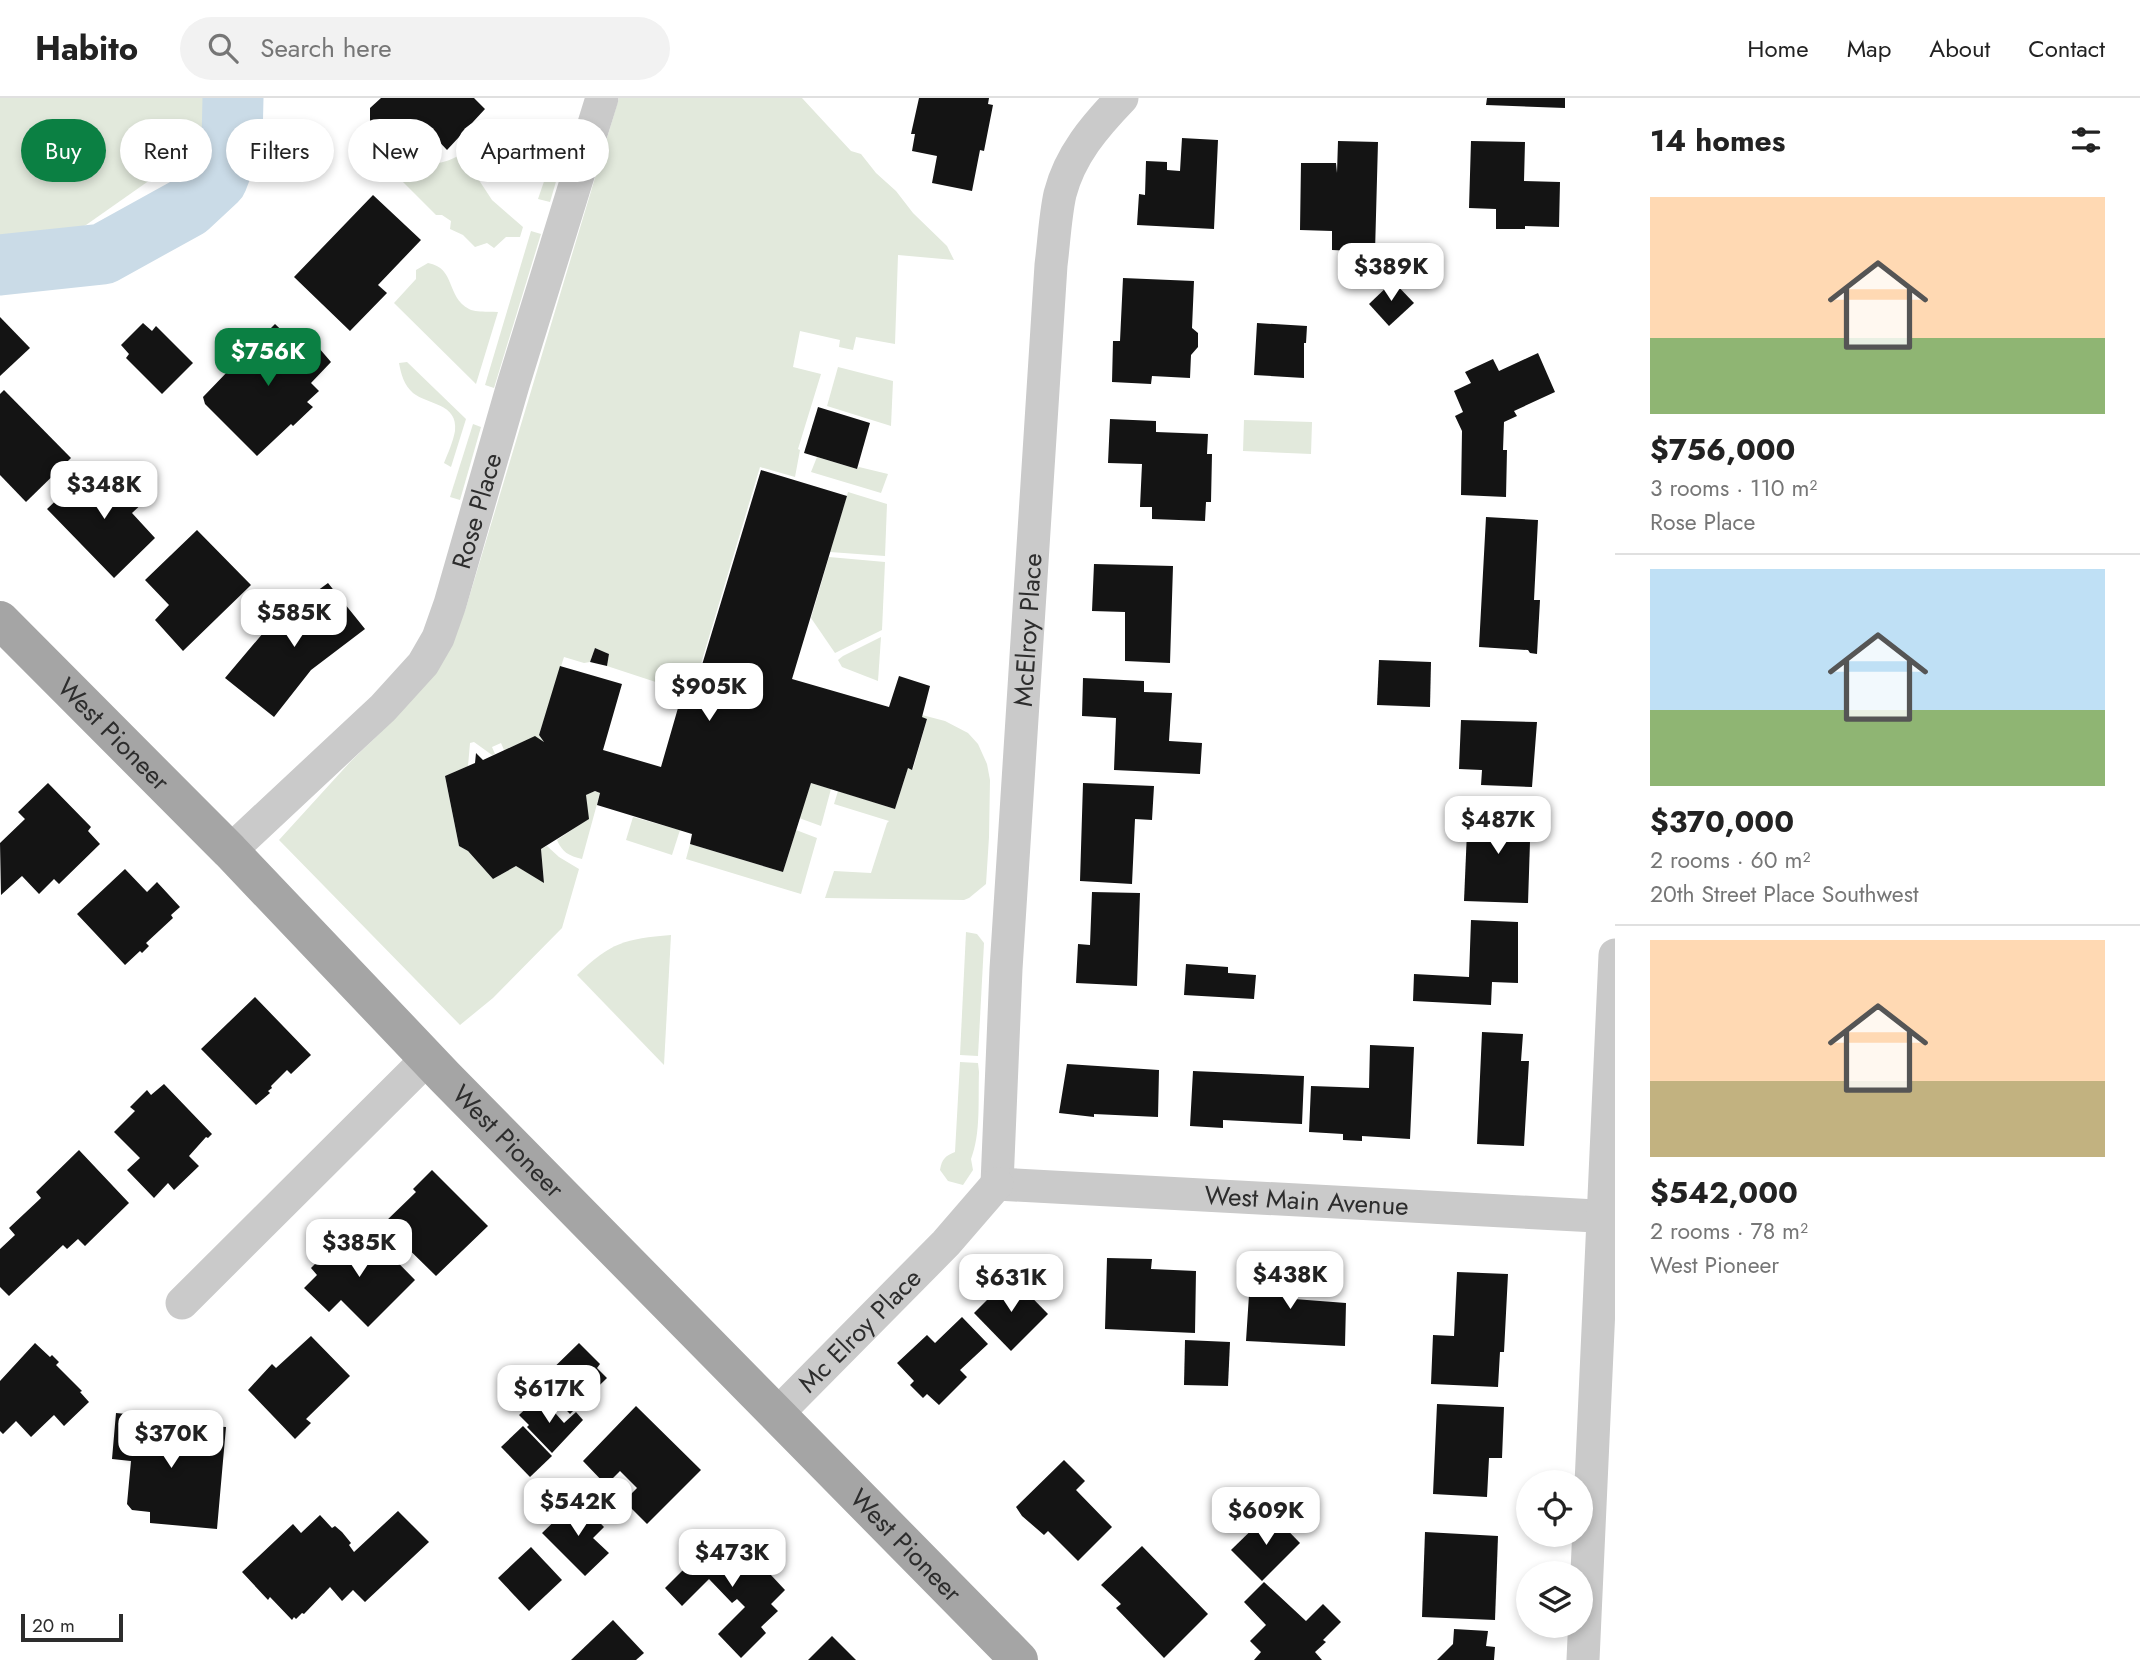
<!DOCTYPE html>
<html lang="en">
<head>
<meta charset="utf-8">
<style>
	:root { --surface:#fff; --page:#f2f2f2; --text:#222; --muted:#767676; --line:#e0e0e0; --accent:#0b8043 }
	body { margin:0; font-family:Jost,sans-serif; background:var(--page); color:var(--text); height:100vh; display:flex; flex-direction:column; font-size:26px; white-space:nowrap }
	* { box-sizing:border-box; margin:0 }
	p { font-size:23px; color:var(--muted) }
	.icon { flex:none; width:38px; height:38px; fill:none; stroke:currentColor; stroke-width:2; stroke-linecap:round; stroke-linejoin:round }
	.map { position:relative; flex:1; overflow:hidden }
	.drawer { display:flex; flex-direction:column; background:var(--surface); width:525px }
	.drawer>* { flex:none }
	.guide { position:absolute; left:21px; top:21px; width:665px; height:63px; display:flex; gap:14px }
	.controls { position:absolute; left:1516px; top:1372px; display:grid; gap:14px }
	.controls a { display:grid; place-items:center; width:77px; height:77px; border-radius:50%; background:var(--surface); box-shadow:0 4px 10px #0003; font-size:35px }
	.scale { position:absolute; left:21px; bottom:18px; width:102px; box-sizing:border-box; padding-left:7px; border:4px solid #2d2d2d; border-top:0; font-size:19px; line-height:24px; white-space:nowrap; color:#2d2d2d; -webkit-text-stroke:5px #fff; paint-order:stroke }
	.price { position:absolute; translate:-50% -60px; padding:0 16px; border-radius:14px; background:#fff; color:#222; font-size:23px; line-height:46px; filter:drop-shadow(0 2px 4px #0008) }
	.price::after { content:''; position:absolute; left:50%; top:42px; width:21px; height:16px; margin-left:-10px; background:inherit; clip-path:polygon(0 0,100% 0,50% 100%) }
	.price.on { background:var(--accent); color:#fff }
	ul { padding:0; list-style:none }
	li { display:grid; align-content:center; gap:14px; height:371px; padding:0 35px }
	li+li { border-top:2px solid var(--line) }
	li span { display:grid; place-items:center; height:217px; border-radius:0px; color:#555 }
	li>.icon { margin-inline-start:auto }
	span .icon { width:126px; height:126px; fill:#fffc; stroke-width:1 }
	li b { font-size:30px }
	h2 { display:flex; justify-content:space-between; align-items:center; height:84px; padding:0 35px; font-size:30px }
	.chip { padding:0 24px; border-radius:32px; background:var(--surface); box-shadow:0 4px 10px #0003; font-size:24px; line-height:63px }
	.chip.on { background:var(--accent); color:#fff }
	header { display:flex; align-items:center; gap:42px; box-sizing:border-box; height:98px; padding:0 35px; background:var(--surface); border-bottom:2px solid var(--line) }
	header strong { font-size:33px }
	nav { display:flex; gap:38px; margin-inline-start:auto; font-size:24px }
	.search { width:490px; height:63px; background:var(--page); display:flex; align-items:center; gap:18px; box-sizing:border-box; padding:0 24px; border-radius:38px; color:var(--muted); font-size:26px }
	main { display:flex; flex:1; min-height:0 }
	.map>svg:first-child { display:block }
	.green { fill:#e2e9dc }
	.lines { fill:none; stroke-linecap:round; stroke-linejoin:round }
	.river { stroke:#cadbe7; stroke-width:61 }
	.building { fill:#141414 }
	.minor { stroke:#cacaca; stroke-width:33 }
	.major { stroke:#a5a5a5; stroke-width:38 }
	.labels { text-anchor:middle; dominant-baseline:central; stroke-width:7; stroke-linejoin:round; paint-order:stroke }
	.street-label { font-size:26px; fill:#2d2d2d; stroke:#fff }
</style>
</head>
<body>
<header>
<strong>Habito</strong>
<div class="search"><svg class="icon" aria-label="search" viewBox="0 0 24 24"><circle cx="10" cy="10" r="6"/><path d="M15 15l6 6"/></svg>Search here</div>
<nav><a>Home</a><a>Map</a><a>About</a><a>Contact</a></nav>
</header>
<main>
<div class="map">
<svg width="1615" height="1562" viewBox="0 0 1615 1562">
	<rect width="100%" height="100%" fill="#fff"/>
	<g class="green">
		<path d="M 0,0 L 217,0 L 217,4 L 208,32 L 187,56 L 86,127 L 49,147 L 0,147 Z"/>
		<path d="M 619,0 L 802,0 L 851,53 L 861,56 L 876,75 L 896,93 L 913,115 L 947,148 L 954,162 L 898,157 L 895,246 L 856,239 L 853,252 L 839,249 L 840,242 L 800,233 L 793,269 L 821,276 L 798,351 L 800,352 L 795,379 L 760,369 L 694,589 L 690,588 L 689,594 L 680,592 L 607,568 L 609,556 L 595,550 L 590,564 L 584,565 L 564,559 L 539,637 L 544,644 L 535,639 L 504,652 L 501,645 L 492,649 L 495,656 L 492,657 L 474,644 L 470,645 L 468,668 L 445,678 L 459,748 L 468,753 L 493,781 L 516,768 L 544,784 L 541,751 L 547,748 L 559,759 L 579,771 L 562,830 L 493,900 L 460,927 L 279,742 L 351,663 L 379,636 L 465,513 Z"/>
		<path d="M 562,31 L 570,36 L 550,104 L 538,101 Z"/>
		<path d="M 458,58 L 471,70 L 492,102 L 523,129 L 520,139 L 506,139 L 494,150 L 487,145 L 475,149 L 463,137 L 450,131 L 451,123 L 442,117 L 436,117 L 397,78 L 412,62 L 415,64 L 419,59 C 433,69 444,65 458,58 Z"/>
		<path d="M 531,133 L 541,136 L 494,290 L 485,287 Z"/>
		<path d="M 428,165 C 456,170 446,199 469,211 C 477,215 488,213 498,214 L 476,286 L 394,205 L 416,181 L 416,172 Z"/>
		<path d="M 407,264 L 466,321 L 451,369 L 444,365 C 448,355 453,344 455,333 C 458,305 428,307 413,295 C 404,287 401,276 399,265 Z"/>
		<path d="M 838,269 L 893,283 L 891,328 L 827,308 Z"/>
		<path d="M 1244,322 L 1312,324 L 1311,356 L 1243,353 Z"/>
		<path d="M 473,326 L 481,329 L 460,402 L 450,399 Z"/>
		<path d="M 817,359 L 857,371 L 859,369 L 888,376 L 881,395 L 811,374 Z"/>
		<path d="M 848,394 L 887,406 L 885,458 L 830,454 Z"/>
		<path d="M 829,459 L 885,464 L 882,532 L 835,555 L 811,520 Z"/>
		<path d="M 881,539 L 878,583 L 842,569 L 838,562 L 843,558 Z"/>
		<path d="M 922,617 L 945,623 L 968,635 L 978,646 L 987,666 L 990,682 L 989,739 L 986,786 L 969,800 L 964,802 L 825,800 L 834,773 L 871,775 L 887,725 L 889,723 L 834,706 L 838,693 L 895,711 L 908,670 L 913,671 L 927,621 L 922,619 Z"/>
		<path d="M 811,685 L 831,691 L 821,728 L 799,720 Z"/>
		<path d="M 595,693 L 600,695 L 582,761 C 569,758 562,754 557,742 L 588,721 L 586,697 Z"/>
		<path d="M 633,719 L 680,732 L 672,757 L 626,742 Z"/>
		<path d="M 796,732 L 817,740 L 801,796 L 686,761 L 690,746 L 783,774 Z"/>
		<path d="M 966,834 L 977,836 L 984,845 L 978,958 L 960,957 Z"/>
		<path d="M 671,837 L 664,967 L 577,877 C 611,844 625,841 671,837 Z"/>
		<path d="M 960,964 L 978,965 L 979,974 C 978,1002 981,1035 971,1061 L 973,1072 L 963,1087 L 948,1083 L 940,1072 C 942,1061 945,1058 955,1054 Z"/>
	</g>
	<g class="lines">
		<path class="river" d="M 0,167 L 103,156 L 188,109 L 217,82 L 232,43 L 233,0"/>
	</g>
	<g class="building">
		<path d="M 381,0 L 474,0 L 485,11 L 447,52 L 430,34 L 424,42 L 429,48 L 415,64 L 412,62 L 393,82 L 359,50 L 359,34 L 370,23 L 370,10 Z"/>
		<path d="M 919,0 L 989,0 L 988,6 L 993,7 L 984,53 L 980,52 L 972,93 L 932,85 L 937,58 L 912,53 L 915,36 L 911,36 Z"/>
		<path d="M 1487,0 L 1565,0 L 1565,10 L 1486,7 Z"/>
		<path d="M 1182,40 L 1218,42 L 1214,131 L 1137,127 L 1139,96 L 1145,97 L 1146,63 L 1167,64 L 1167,72 L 1180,73 Z"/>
		<path d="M 1338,43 L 1378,44 L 1375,154 L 1332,152 L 1332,133 L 1300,132 L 1301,65 L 1336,65 L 1337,75 Z"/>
		<path d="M 1471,43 L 1525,44 L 1524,83 L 1560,84 L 1559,129 L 1525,128 L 1525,131 L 1496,131 L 1496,111 L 1469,110 Z"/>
		<path d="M 373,97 L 421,142 L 378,187 L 387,195 L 350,233 L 294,179 Z"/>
		<path d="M 1123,180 L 1194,183 L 1192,230 L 1198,235 L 1198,249 L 1191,257 L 1190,280 L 1152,278 L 1151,286 L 1112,284 L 1113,243 L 1120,243 Z"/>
		<path d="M 1393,183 L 1414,205 L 1389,228 L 1369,206 Z"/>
		<path d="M 0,219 L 30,250 L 0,278 Z"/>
		<path d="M 143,225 L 152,233 L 156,228 L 193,265 L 162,296 L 126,260 L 129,256 L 121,247 Z"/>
		<path d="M 1257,225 L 1307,228 L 1306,245 L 1304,245 L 1304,280 L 1254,277 Z"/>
		<path d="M 275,226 L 295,245 L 306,235 L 331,264 L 311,285 L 319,293 L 307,304 L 313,309 L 293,328 L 291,326 L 257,358 L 205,306 L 203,299 L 230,271 L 228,269 L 229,259 L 237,253 L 249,256 L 254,251 L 252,249 Z"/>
		<path d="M 1538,255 L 1555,294 L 1514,313 L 1517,318 L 1504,324 L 1503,352 L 1507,352 L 1506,399 L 1461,397 L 1462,333 L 1455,318 L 1463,314 L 1454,293 L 1471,285 L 1465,274 L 1493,261 L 1499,273 Z"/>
		<path d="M 4,292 L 71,360 L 26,404 L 0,377 L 0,296 Z"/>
		<path d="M 818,309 L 870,325 L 857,371 L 804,355 Z"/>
		<path d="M 1110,321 L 1156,323 L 1156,334 L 1208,336 L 1207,356 L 1212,356 L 1211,404 L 1206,404 L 1205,423 L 1152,421 L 1152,409 L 1140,409 L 1142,366 L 1108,365 Z"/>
		<path d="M 761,372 L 847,398 L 792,581 L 889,609 L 899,578 L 930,588 L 922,619 L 927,621 L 912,672 L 908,670 L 895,711 L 811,685 L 783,774 L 690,746 L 692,736 L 597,707 L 600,695 L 595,693 L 586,697 L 589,721 L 541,751 L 544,785 L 516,768 L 493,781 L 468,753 L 459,748 L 445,678 L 475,665 L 476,655 L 483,662 L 535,638 L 544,644 L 539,637 L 560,568 L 622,586 L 603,652 L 661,669 L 680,603 L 689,607 L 692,600 Z"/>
		<path d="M 87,373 L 107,394 L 122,379 L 146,402 L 132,415 L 155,440 L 114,480 L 47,411 Z"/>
		<path d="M 1486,419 L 1538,422 L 1534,502 L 1540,502 L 1537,556 L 1530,555 L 1528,552 L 1479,549 Z"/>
		<path d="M 197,432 L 251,487 L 183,553 L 155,522 L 169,507 L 145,482 Z"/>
		<path d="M 1094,466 L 1173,468 L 1170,565 L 1125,563 L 1125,514 L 1092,513 Z"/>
		<path d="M 328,485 L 365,531 L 311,572 L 274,619 L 225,580 L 269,528 Z"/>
		<path d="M 595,550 L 609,556 L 607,568 L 590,564 Z"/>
		<path d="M 1379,562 L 1431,564 L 1430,609 L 1377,607 Z"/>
		<path d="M 1083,580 L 1144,583 L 1144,594 L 1172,595 L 1169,643 L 1202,645 L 1200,676 L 1114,672 L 1116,620 L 1082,618 Z"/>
		<path d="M 1461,622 L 1537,624 L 1532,689 L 1481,687 L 1482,672 L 1459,671 Z"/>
		<path d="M 48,685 L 91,729 L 88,733 L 100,746 L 59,786 L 54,781 L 39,796 L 22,778 L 1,797 L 0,745 L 25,721 L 18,714 Z"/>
		<path d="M 1083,685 L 1154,688 L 1152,722 L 1135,721 L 1132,786 L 1080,783 Z"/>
		<path d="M 1468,710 L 1531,713 L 1528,805 L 1464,803 Z"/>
		<path d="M 125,771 L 147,794 L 157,784 L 180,809 L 171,817 L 173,820 L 146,845 L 149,848 L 142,855 L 140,853 L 125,867 L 77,816 Z"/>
		<path d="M 1092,794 L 1140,795 L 1137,888 L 1076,885 L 1078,846 L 1090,847 Z"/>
		<path d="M 1471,822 L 1518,824 L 1518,885 L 1492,884 L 1491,907 L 1413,903 L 1414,876 L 1469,879 Z"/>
		<path d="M 1186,866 L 1228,869 L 1228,875 L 1256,877 L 1254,901 L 1184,897 Z"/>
		<path d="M 255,899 L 311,957 L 291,976 L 287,972 L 271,988 L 272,990 L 268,993 L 270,995 L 256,1007 L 201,951 Z"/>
		<path d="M 1482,934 L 1523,936 L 1521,963 L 1529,963 L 1524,1048 L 1477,1046 Z"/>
		<path d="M 1370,947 L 1414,949 L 1410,1041 L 1362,1038 L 1362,1043 L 1343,1042 L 1343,1036 L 1309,1034 L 1311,988 L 1369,990 Z"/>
		<path d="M 1067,966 L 1159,972 L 1158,1019 L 1094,1016 L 1094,1019 L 1059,1015 Z"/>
		<path d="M 1193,973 L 1304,978 L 1302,1026 L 1223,1022 L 1223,1030 L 1190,1028 Z"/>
		<path d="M 164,986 L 212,1036 L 208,1040 L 206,1039 L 189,1058 L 199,1068 L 174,1092 L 168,1085 L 154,1100 L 127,1072 L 140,1060 L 114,1034 L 135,1013 L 130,1009 L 147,992 L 151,997 Z"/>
		<path d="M 79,1052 L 129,1105 L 85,1148 L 78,1141 L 67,1151 L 63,1147 L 9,1198 L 0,1189 L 0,1151 L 15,1137 L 9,1130 L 41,1100 L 36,1094 Z"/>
		<path d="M 432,1072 L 488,1128 L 436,1178 L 383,1126 L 416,1094 L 413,1091 Z"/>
		<path d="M 366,1132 L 415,1182 L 368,1229 L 341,1202 L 329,1214 L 304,1190 L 317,1177 L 311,1170 L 335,1146 L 343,1154 Z"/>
		<path d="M 1107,1160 L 1152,1161 L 1151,1171 L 1196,1173 L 1195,1235 L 1105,1231 Z"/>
		<path d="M 1251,1166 L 1295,1168 L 1294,1201 L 1346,1205 L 1345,1248 L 1246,1243 Z"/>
		<path d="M 1457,1174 L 1508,1176 L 1504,1254 L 1500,1254 L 1498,1289 L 1431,1286 L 1433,1237 L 1454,1238 Z"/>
		<path d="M 1011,1178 L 1048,1216 L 1011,1253 L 974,1215 Z"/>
		<path d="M 962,1219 L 988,1246 L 960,1272 L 967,1279 L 939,1307 L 927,1296 L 923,1300 L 910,1287 L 914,1283 L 897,1265 L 927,1237 L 935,1245 Z"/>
		<path d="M 311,1238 L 350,1278 L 306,1321 L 311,1325 L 295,1341 L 248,1292 L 272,1266 L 276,1270 Z"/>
		<path d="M 1185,1242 L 1230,1244 L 1228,1288 L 1184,1287 Z"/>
		<path d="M 35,1245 L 50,1259 L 52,1257 L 59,1264 L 56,1267 L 82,1293 L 80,1294 L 89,1304 L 64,1328 L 54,1317 L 31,1339 L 16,1323 L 3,1336 L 0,1333 L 0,1283 Z"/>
		<path d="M 579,1245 L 600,1266 L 597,1270 L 607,1280 L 570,1316 L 539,1284 Z"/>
		<path d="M 537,1300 L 547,1311 L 549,1308 L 564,1325 L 576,1314 L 583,1322 L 552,1355 L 527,1329 L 529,1327 L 519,1317 Z"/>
		<path d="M 1437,1306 L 1504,1309 L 1502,1360 L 1489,1360 L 1487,1399 L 1433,1396 Z"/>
		<path d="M 636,1308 L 701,1372 L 647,1426 L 624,1403 L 637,1390 L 620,1373 L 606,1387 L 583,1363 Z"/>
		<path d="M 116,1315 L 137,1317 L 136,1315 L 179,1319 L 177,1342 L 192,1344 L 193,1337 L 204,1338 L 205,1328 L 226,1329 L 217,1431 L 150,1425 L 150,1414 L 132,1412 L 127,1406 L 131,1363 L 112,1361 Z"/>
		<path d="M 523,1328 L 552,1358 L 530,1379 L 501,1349 Z"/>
		<path d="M 1064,1362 L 1085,1383 L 1076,1392 L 1112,1429 L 1078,1463 L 1048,1433 L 1044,1437 L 1022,1418 L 1016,1409 Z"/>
		<path d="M 579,1403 L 604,1429 L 593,1440 L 609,1455 L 585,1478 L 542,1435 L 567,1411 L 569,1414 Z"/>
		<path d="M 398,1413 L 429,1444 L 365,1504 L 353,1492 L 342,1503 L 330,1489 L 304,1516 L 302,1515 L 296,1521 L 294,1519 L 292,1522 L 270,1499 L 268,1502 L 242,1474 L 293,1426 L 301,1435 L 320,1417 L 332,1430 L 335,1428 L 342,1434 L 351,1445 L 349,1447 L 354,1454 Z"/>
		<path d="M 1270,1414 L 1300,1445 L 1262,1483 L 1231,1452 Z"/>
		<path d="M 724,1431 L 762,1468 L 765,1466 L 772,1473 L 770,1476 L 785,1492 L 771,1506 L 778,1513 L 761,1529 L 766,1535 L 741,1560 L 718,1536 L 745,1509 L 737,1501 L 732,1505 L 709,1481 L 682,1508 L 665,1490 Z"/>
		<path d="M 1425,1434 L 1498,1438 L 1495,1522 L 1422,1519 Z"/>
		<path d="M 1142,1448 L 1208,1516 L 1164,1560 L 1116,1510 L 1121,1506 L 1101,1487 Z"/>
		<path d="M 531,1449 L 562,1482 L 529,1513 L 498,1480 Z"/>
		<path d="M 1264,1484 L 1306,1523 L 1323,1506 L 1341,1524 L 1323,1542 L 1326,1544 L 1315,1554 L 1322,1562 L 1254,1562 L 1261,1554 L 1250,1543 L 1266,1527 L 1244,1504 Z"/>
		<path d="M 613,1522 L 644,1555 L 636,1562 L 571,1562 Z"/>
		<path d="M 1454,1531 L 1488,1533 L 1486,1548 L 1495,1549 L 1494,1562 L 1437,1562 L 1453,1546 Z"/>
		<path d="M 832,1538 L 856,1562 L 808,1562 Z"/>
	</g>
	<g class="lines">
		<g class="minor">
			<path id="s1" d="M 230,753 L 383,610 L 423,566 L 438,540 L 450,506 L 513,287 L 602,0"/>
			<path id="s2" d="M 997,1086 L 1006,871 L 1051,167 C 1054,144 1055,119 1060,96 C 1070,57 1095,28 1122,0"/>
			<path id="s3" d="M 997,1086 L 1615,1119"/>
			<path d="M 182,1205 L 427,961"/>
			<path id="s4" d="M 776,1317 L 946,1145 L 997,1086"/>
			<path d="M 1583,1562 C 1593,1327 1603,1092 1615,857"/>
		</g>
		<path class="major" id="s5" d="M 0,522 L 230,753 L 445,979 L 1019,1562"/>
	</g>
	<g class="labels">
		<g class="street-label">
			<text stroke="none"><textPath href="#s1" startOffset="432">Rose Place</textPath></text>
			<text stroke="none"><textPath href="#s2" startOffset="555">McElroy Place</textPath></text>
			<text stroke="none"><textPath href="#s5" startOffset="161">West Pioneer</textPath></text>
			<text stroke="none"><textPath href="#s5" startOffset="728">West Pioneer</textPath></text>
			<text stroke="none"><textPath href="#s3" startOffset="310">West Main Avenue</textPath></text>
			<text stroke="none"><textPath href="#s4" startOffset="119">Mc Elroy Place</textPath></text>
			<text stroke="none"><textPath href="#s5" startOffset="1295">West Pioneer</textPath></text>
		</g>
	</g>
</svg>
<div class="controls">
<a><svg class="icon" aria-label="locate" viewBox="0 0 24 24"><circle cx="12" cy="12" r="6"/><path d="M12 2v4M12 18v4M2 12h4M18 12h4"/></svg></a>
<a><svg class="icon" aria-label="layers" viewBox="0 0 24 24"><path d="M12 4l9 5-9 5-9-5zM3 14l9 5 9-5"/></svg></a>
</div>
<div class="scale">20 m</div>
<b class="price" style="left:1391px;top:205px">$389K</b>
<b class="price on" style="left:268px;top:290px">$756K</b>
<b class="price" style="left:104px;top:423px">$348K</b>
<b class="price" style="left:294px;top:551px">$585K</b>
<b class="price" style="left:709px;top:625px">$905K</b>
<b class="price" style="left:1498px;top:758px">$487K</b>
<b class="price" style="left:359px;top:1181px">$385K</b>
<b class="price" style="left:1290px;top:1213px">$438K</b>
<b class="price" style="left:1011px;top:1216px">$631K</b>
<b class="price" style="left:549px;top:1327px">$617K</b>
<b class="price" style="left:171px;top:1372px">$370K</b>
<b class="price" style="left:578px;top:1440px">$542K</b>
<b class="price" style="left:1266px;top:1449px">$609K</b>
<b class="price" style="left:732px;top:1491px">$473K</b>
<div class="guide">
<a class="chip on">Buy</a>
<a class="chip">Rent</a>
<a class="chip">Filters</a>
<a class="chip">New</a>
<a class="chip">Apartment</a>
</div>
</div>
<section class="drawer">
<h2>14 homes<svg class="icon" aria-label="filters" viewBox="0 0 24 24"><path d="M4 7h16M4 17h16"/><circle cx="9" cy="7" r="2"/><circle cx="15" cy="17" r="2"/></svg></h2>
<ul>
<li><span style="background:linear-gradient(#ffd9b3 65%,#8fb573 0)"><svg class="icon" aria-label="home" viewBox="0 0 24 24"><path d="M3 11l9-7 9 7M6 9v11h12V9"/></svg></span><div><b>$756,000</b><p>3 rooms · 110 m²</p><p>Rose Place</p></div></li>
<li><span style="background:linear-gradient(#bfe0f5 65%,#8fb573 0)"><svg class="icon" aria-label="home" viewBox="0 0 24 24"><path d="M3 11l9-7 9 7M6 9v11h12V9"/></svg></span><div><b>$370,000</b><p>2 rooms · 60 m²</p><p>20th Street Place Southwest</p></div></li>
<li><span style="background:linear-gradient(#ffd9b3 65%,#c2b280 0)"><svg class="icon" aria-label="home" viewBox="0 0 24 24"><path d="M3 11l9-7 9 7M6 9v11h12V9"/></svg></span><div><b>$542,000</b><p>2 rooms · 78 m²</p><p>West Pioneer</p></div></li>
</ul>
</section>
</main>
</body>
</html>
